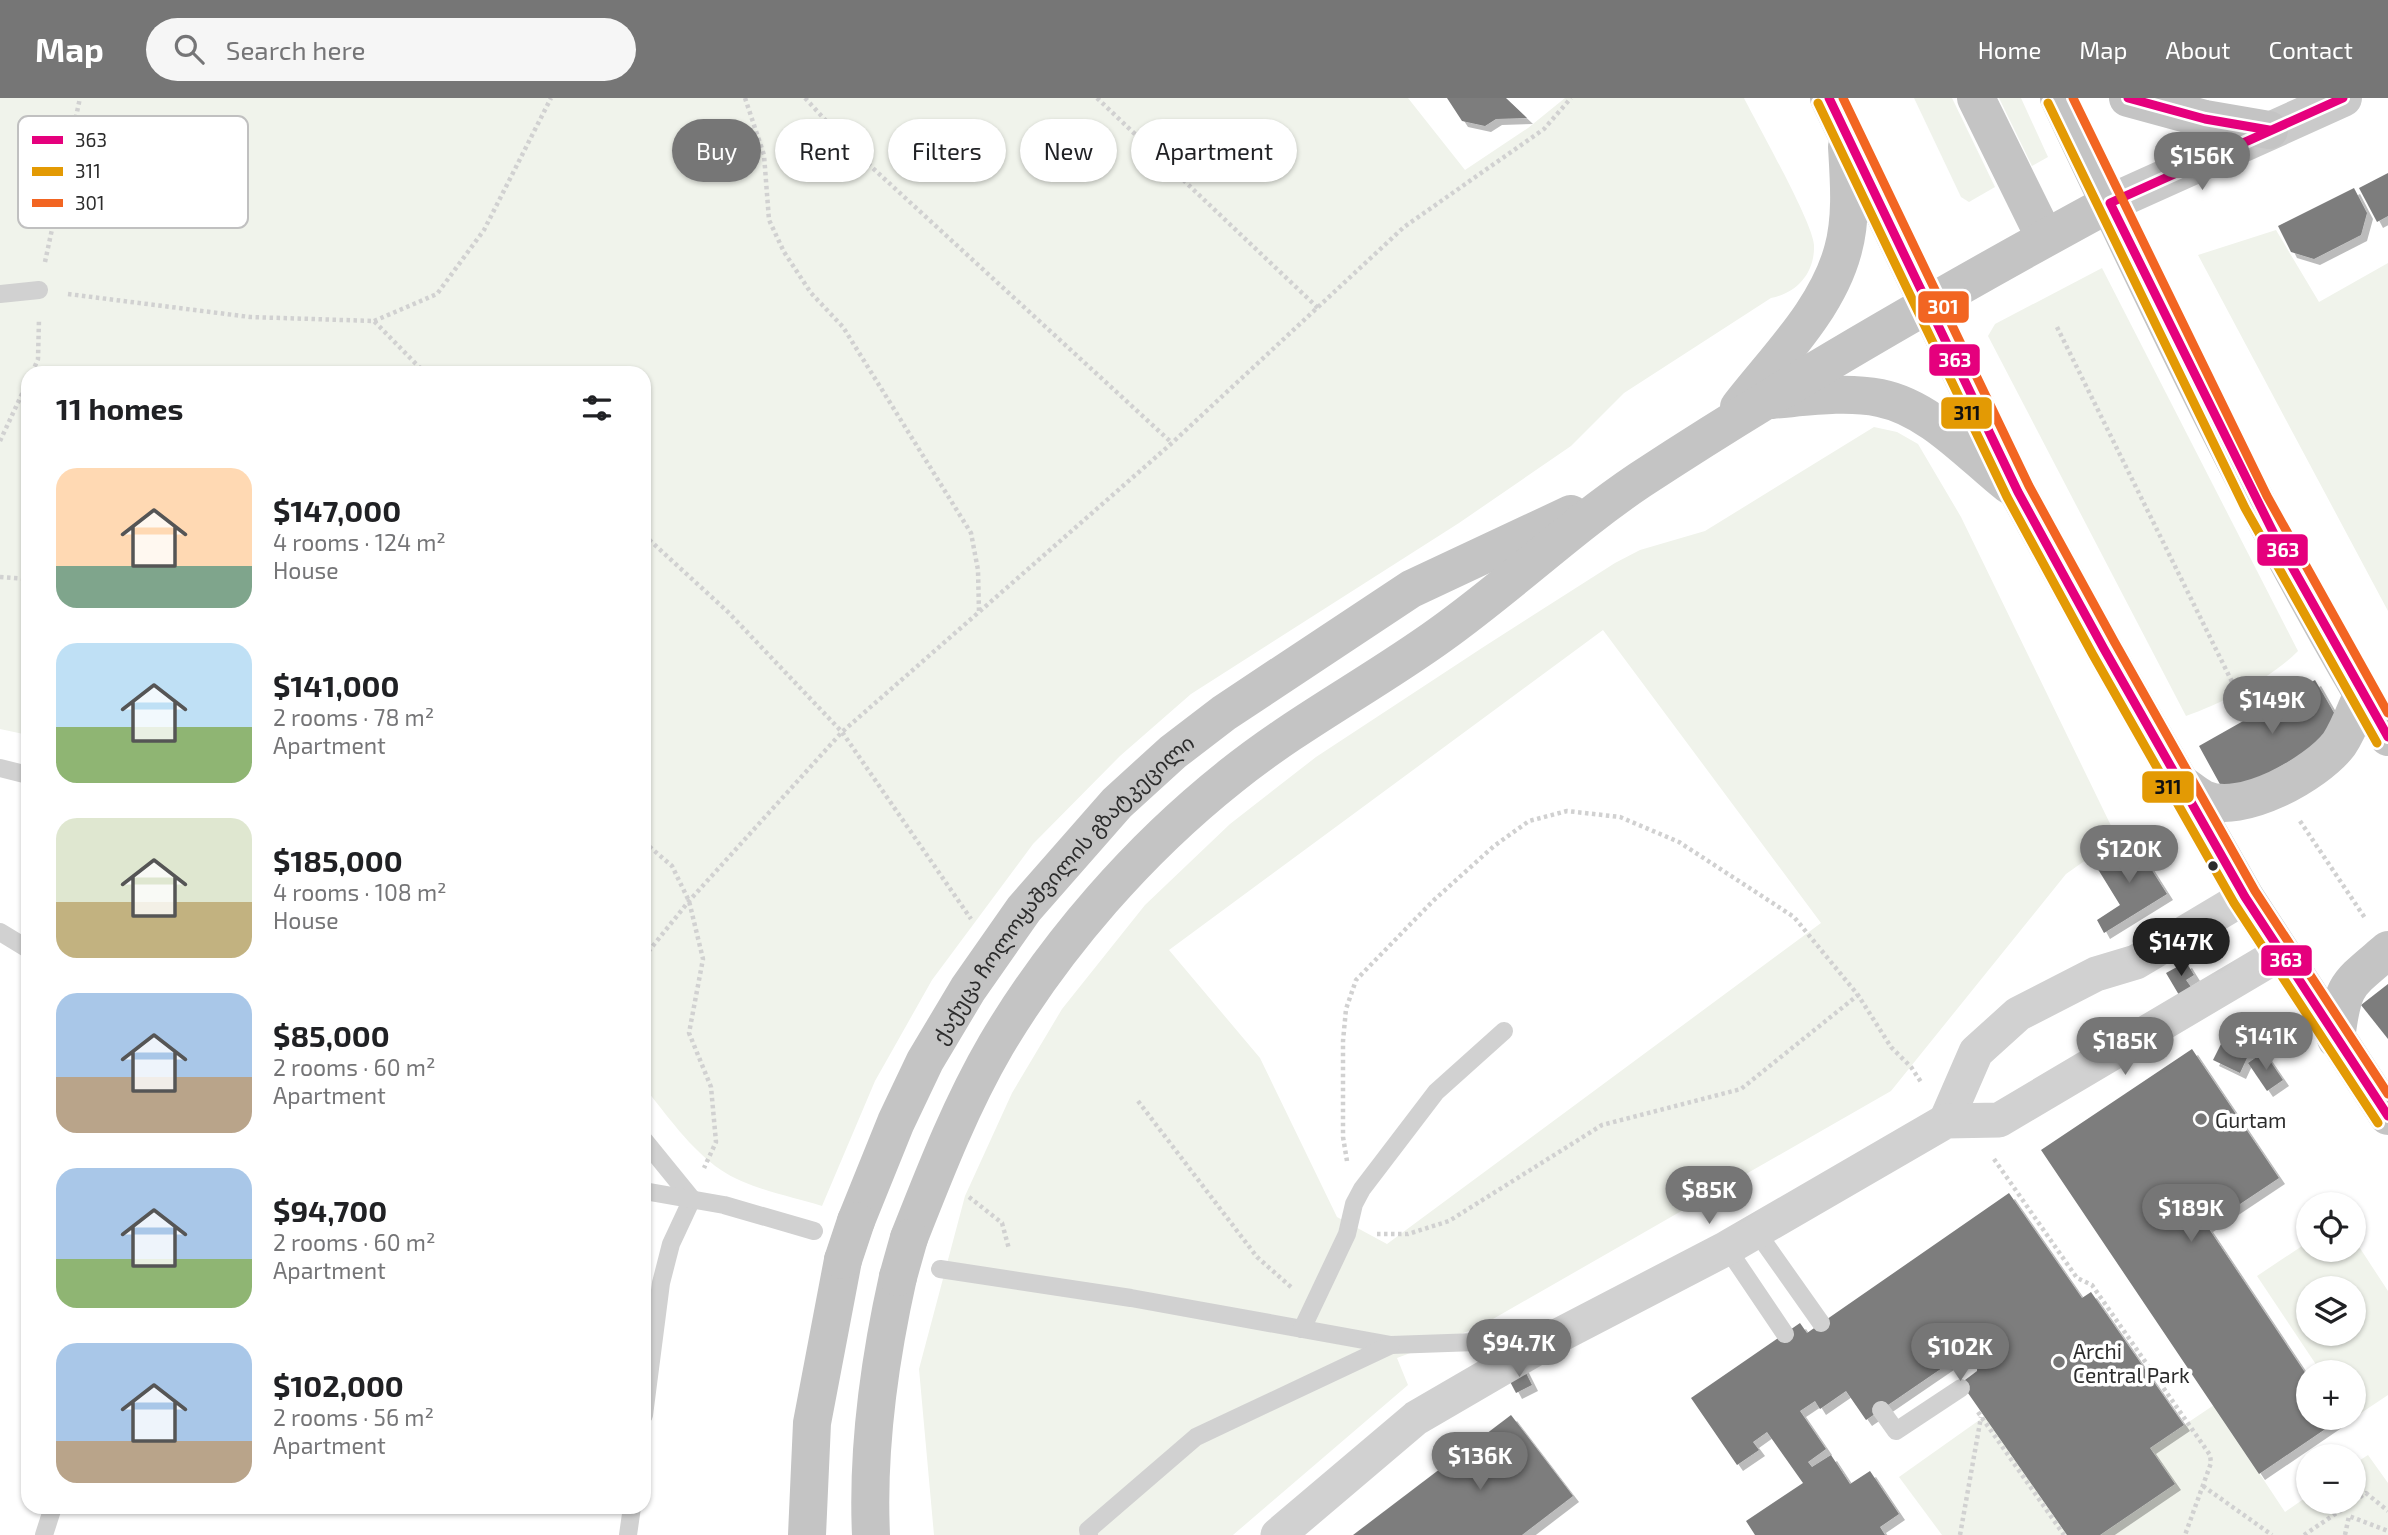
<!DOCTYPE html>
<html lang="en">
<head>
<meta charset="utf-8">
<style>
	:root { --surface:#fff; --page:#f6f6f6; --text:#202124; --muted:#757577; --accent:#767676 }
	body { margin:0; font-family:"Exo 2","Noto Sans Georgian",sans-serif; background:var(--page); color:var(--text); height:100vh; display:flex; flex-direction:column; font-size:26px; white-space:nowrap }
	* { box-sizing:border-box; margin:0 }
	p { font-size:23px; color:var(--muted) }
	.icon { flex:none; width:38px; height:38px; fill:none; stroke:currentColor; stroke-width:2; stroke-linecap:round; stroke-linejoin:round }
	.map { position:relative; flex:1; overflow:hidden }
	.side { position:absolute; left:21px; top:268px; width:630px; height:1148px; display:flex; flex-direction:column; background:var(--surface); border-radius:21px; box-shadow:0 2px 5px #0004 }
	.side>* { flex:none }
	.guide { position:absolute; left:672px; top:21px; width:665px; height:63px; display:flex; gap:14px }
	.buttons { position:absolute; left:2296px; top:1094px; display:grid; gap:14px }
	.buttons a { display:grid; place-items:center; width:70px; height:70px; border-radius:50%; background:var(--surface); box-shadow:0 2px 5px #0004; font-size:35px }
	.price { position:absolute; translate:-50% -60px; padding:0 16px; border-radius:24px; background:var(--accent); color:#fff; font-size:23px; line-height:46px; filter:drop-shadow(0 2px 4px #0008) }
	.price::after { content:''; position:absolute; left:50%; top:42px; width:21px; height:16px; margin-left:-10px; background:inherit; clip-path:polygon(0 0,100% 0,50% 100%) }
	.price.current { background:#222; color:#fff }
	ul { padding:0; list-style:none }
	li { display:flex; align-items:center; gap:21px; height:175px; padding:0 35px }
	li span { display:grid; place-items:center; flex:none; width:196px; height:140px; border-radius:21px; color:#555 }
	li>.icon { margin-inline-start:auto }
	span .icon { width:84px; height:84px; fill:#fffc; stroke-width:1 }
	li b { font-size:30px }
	h2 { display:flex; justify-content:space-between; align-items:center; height:84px; padding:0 35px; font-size:30px }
	.tag { padding:0 24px; border-radius:32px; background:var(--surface); box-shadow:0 2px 5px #0004; font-size:24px; line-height:63px }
	.tag.current { background:var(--accent); color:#fff }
	header { display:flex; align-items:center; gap:42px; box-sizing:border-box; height:98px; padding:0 35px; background:var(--accent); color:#fff }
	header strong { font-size:33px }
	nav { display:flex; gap:38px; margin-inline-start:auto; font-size:24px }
	.search { width:490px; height:63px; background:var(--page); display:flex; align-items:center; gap:18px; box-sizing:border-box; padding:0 24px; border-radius:38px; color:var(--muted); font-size:26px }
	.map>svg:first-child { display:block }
	.green { fill:#f0f3eb; fill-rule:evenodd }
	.building { fill:#7d7d7d; filter:url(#shadow) }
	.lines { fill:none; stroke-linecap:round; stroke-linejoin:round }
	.path { stroke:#d1d1d1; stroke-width:4.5; stroke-dasharray:3.5 3.5; stroke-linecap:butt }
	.service { stroke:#d1d1d1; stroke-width:18 }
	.minor { stroke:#d1d1d1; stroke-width:35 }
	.secondary { stroke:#cacaca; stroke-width:38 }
	.primary { stroke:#c4c4c4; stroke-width:38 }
	.primary-bridge { stroke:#c4c4c4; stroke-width:38 }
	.bus-1-casing { stroke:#fff; stroke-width:14 }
	.bus-2-casing { stroke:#fff; stroke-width:14 }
	.bus-3-casing { stroke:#fff; stroke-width:14 }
	.bus-1 { stroke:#e5007d; stroke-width:9 }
	.bus-2 { stroke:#e39a04; stroke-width:9 }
	.bus-3 { stroke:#f26522; stroke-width:9 }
	.bus-dot { fill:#2c2c2c; stroke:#fff; stroke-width:2.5 }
	.poi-dot { fill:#767676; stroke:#fff; stroke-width:2.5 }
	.labels { text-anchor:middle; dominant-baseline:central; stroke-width:7; stroke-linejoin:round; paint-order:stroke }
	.street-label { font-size:21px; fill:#2c2c2c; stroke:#fff }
	.poi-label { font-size:21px; fill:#2c2c2c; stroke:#fff; text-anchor:start }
	.key { fill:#fff; stroke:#c0c0c0; stroke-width:2 }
	.key-label { font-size:19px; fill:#2c2c2c }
	.line-badge { stroke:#fff; stroke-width:2.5 }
	.badge-label { font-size:19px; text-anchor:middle; font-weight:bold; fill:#fff }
	.pale-badge-label { font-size:19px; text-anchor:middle; font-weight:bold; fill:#111 }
</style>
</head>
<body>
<header>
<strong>Map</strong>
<div class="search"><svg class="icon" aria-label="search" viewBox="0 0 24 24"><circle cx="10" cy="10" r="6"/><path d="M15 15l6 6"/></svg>Search here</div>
<nav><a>Home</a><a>Map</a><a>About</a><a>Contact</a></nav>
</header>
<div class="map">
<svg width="2388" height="1437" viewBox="0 0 2388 1437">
	<defs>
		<filter id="shadow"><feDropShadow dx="6" dy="6" stdDeviation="0" flood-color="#0004"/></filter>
	</defs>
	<rect width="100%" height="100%" fill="#fff"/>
	<g class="green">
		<path d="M 0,0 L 1408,0 L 1465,72 L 1528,30 L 1565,0 L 1744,0 C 1757,26 1813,125 1814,147 C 1815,175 1797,195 1771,200 L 1624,295 L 1571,348 L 1459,425 L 1191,596 L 1120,658 L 1033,746 L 932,882 L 875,983 L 822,1108 C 790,1098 749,1091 721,1072 C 690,1051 667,1017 644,989 L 644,275 L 28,275 L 28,637 L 0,631 Z"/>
		<path d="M 1914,0 L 1952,0 L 1995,89 L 1969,104 L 1961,99 Z"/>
		<path d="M 1999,0 L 2021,0 L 2048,59 L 2032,68 Z"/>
		<path d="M 2276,132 L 2319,204 L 2388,165 L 2388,513 L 2198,157 Z"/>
		<path d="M 2102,170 L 2298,553 C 2273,579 2221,606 2186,618 L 1988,238 L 1995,226 Z"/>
		<path d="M 1874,329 L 1897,334 L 1918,346 L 1961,419 L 2117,740 L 2066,776 L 1891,993 L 1479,1229 L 1397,1260 L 1408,1287 L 1233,1437 L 934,1437 L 919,1271 L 965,1098 L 1012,995 L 1062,911 L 1145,807 L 1230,726 L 1316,659 L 1485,548 L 1615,465 L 1640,452 L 1705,433 ZM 1603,532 L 1821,825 L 1387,1146 L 1337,1119 L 1260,960 L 1169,852 Z"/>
		<path d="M 2354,1141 L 2388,1193 L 2388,1297 L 2352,1321 L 2354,1274 L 2321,1274 L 2257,1178 L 2308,1144 L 2308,1152 L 2354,1152 ZM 2308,1190 L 2354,1190 L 2354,1236 L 2308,1236 Z"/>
		<path d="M 2214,1307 L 2285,1414 L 2308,1398 L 2308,1404 L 2354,1404 L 2354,1366 L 2368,1357 L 2388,1385 L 2388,1437 L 2100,1437 L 2175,1386 L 2150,1350 Z"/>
		<path d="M 1985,1318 L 2067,1437 L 1942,1437 L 1899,1379 Z"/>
	</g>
	<g class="building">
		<path d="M 1447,0 L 1506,0 L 1527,20 L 1496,21 L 1485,28 L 1462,23 Z"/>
		<path d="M 2388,75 L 2388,118 L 2377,124 L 2359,90 Z"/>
		<path d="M 2354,90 L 2367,115 L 2361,137 L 2314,161 L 2291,154 L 2278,128 Z"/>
		<path d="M 2315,582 L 2344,632 L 2227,699 L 2199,648 L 2268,609 L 2260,594 L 2278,584 L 2299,591 Z"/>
		<path d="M 2134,744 L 2167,796 L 2104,835 L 2097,822 L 2120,807 L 2096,768 Z"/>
		<path d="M 2186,864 L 2194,877 L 2186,882 L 2191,889 L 2179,897 L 2166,875 Z"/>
		<path d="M 2388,886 L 2388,941 L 2361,907 Z"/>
		<path d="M 2227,934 L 2253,947 L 2240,975 L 2213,962 Z"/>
		<path d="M 2192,951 L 2279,1080 L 2207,1128 L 2308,1279 L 2308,1320 L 2335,1320 L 2337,1323 L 2259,1376 L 2041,1052 Z"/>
		<path d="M 2264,954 L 2283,982 L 2267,993 L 2248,965 Z"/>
		<path d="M 2009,1095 L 2082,1200 L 2091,1194 L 2184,1327 L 2150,1350 L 2175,1386 L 2100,1437 L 2067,1437 L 1961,1285 L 1977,1273 L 1979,1230 L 1958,1245 L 1964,1255 L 1866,1322 L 1846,1293 L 1820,1311 L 1815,1303 L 1800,1313 L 1826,1351 L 1808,1364 L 1812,1369 L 1831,1357 L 1850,1386 L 1870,1373 L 1899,1416 L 1880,1429 L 1885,1437 L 1755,1437 L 1746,1423 L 1803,1385 L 1767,1334 L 1753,1344 L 1759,1352 L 1737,1367 L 1691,1300 L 1800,1225 L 1807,1235 Z"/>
		<path d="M 1522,1267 L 1532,1287 L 1516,1295 L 1506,1276 Z"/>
		<path d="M 1511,1317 L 1573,1398 L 1522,1437 L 1353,1437 Z"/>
	</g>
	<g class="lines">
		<g class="path">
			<path d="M 745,0 L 764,57 L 769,122 L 784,154 L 811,195 L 843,229 L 971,435 L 978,472 L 979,514"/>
			<path d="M 805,0 L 852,51 L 1172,345"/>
			<path d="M 1097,0 L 1318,210"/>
			<path d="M 45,164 L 80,0"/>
			<path d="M 68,196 L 250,219 L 374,223 L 419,269 L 429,275"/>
			<path d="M 374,223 L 437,196 L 484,132 L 551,0"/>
			<path d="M 2057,229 L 2239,598 L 2242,623"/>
			<path d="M 32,275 L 38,261 L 39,221"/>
			<path d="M 0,343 L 28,283"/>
			<path d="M 644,437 L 728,514 L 842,634 L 971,821"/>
			<path d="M 0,479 L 28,481"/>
			<path d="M 2300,723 L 2365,820"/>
			<path d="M 644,744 L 672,768 L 689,803 L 703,861 L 689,935 L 711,989 L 716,1044 L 704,1070"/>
			<path d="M 644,859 L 689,803 L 842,634 L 1172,345 L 1404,129 L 1544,31 L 1571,0"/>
			<path d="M 1138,1003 L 1257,1159 L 1291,1189"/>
			<path d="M 1994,1061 L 2077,1180 L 2092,1187 L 2210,1357 L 2211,1365 L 2185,1437"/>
			<path d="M 1347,1063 L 1343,1039 L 1343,943 L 1346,911 L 1356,882 L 1434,802 L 1494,748 L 1529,723 L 1567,713 L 1620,719 L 1679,744 L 1794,819 L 1858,897 L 1891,949 L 1911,969 L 1921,984"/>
			<path d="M 969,1099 L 1002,1125 L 1009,1151"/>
			<path d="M 1377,1136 L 1408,1136 L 1449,1123 L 1602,1027 L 1741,991 L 1858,897"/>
			<path d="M 1978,1314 L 2064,1437"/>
			<path d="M 2203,1388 L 2272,1437"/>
			<path d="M 2354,1403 L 2366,1395 L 2388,1413"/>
			<path d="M 1960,1437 L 1981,1319"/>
			<path d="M 2304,1437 L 2353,1404"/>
			<path d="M 2345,1437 L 2349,1418 L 2388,1433"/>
		</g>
		<g class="service">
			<path d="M 0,196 L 39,192"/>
			<path d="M 0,670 L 28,677"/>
			<path d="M 0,834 L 28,851"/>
			<path d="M 644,1042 L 692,1101 L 671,1146 L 661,1185 L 644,1317"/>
			<path d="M 644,1093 L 724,1107 L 814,1133"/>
			<path d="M 1756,1133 L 1821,1225"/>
			<path d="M 1727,1150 L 1785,1236"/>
			<path d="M 940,1171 L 1131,1200 L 1391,1247 L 1536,1242"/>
			<path d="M 1302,1231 L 1347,1136 L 1354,1106 L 1362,1091 L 1436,994 L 1504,933"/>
			<path d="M 1881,1312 L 1896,1333 L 1961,1290"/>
			<path d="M 44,1437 L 53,1409"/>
			<path d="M 628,1437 L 632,1409"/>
			<path d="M 1089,1437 L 1088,1432 L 1196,1339 L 1391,1247"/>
		</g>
		<g class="minor">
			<path d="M 1946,1023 L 1976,954 L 2018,916 L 2096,876 L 2136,864 L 2245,799"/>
			<path d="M 1278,1437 L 1416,1320 L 1552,1241 L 1727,1150 L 1946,1023 L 1999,1022 L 2281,855"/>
		</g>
		<path class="secondary" d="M 2110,105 L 2343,0"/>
		<g class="primary">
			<path d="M 1829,0 L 2018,394 L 2104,551 L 2245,799 L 2388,1018"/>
			<path d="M 1976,0 L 2045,140"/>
			<path d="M 2059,0 C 2161,216 2264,435 2388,639"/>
			<path d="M 2128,0 L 2205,21 L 2269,32"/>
			<path d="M 1772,302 C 1807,299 1845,293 1880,300 C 1930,310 1970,356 2009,387"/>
			<path d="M 1739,309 C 1776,261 1827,212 1843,152 C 1852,120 1849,82 1847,49"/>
			<path d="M 2177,683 C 2186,688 2195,697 2204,701 C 2241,718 2316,676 2339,646 C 2349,631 2355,613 2362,597"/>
			<path d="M 2336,941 C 2343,885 2346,888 2388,852"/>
			<path id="s1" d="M 856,1123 L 896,1024 L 925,963 L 968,891 L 1024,811 L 1117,705 L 1173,654 L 1224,615 L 1411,491 L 1571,416"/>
			<path d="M 909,1140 C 935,1074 961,1007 996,947 C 1056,846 1139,751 1231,678 C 1297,625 1372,586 1440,537 C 1509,488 1570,429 1640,382 C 1792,282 1950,192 2110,105"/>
			<path d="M 807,1437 L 812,1325 L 843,1162"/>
			<path d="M 871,1437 C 867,1350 879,1264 898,1179"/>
		</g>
		<g class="primary-bridge">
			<path d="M 843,1162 L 856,1123"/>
			<path d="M 898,1179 L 909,1140"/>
		</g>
		<defs>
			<g id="bus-1">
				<path d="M 1829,0 L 2018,394 L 2104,551 L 2245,799 L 2388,1018"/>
				<path d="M 2128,0 L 2205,21 L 2269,32"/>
				<path d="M 2343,0 L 2110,105 L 2277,442 L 2388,639"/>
			</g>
			<g id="bus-2">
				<path d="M 1818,5 L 2007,399 L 2093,557 L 2234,805 L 2378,1025"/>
				<path d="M 2048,5 L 2245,410 L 2377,645"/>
			</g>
			<g id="bus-3">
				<path d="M 1843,0 L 2029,388 L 2115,545 L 2255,793 L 2388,996"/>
				<path d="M 2073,0 L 2267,398 L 2388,615"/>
			</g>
		</defs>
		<use href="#bus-1" class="bus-1-casing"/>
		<use href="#bus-2" class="bus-2-casing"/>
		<use href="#bus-3" class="bus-3-casing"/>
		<use href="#bus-1" class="bus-1"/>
		<use href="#bus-2" class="bus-2"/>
		<use href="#bus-3" class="bus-3"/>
	</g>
	<circle class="bus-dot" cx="2213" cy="768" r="6"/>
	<g class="poi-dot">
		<circle cx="2201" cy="1021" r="7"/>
		<circle cx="2059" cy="1264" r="7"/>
	</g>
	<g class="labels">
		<g class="street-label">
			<text stroke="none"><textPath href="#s1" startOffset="396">ქაქუცა ჩოლოყაშვილის გზატკეცილი</textPath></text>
		</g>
		<g class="poi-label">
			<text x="2215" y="1021">Gurtam</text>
			<text x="2073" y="1252">Archi<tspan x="2073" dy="24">Central Park</tspan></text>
		</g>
	</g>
	<rect x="18" y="18" width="230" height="112" rx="10" class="key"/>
	<rect x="32" y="38" width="31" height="8" fill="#e5007d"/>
	<rect x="32" y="69" width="31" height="9" fill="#e39a04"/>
	<rect x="32" y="101" width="31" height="8" fill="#f26522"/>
	<g class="key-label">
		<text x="75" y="49">363</text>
		<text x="75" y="80">311</text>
		<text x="75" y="112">301</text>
	</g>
	<g class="line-badge">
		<rect x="1917" y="192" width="53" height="34" rx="7" fill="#f26522"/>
		<rect x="1928" y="245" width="53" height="34" rx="7" fill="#e5007d"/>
		<rect x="1940" y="298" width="53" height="34" rx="7" fill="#e39a04"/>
		<rect x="2256" y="435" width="53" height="34" rx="7" fill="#e5007d"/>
		<rect x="2141" y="672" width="54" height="34" rx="7" fill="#e39a04"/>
		<rect x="2260" y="846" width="53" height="33" rx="7" fill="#e5007d"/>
	</g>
	<g class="badge-label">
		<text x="1943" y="216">301</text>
		<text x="1955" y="269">363</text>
		<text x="2283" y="459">363</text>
		<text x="2286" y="869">363</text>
	</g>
	<g class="pale-badge-label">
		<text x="1967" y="322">311</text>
		<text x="2168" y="696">311</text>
	</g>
</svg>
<div class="buttons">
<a><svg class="icon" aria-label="locate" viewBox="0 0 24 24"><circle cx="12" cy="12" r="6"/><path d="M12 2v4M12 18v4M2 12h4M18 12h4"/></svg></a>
<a><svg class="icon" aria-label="layers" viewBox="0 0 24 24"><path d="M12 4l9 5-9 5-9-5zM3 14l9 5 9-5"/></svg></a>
<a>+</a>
<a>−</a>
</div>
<b class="price" style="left:2202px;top:94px">$156K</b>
<b class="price" style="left:2272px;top:638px">$149K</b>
<b class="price" style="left:2129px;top:787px">$120K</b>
<b class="price current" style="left:2181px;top:880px">$147K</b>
<b class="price" style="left:2266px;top:974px">$141K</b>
<b class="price" style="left:2125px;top:979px">$185K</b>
<b class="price" style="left:1709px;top:1128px">$85K</b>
<b class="price" style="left:2191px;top:1146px">$189K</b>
<b class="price" style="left:1519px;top:1281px">$94.7K</b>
<b class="price" style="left:1960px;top:1285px">$102K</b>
<b class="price" style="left:1480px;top:1394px">$136K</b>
<div class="guide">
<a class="tag current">Buy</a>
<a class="tag">Rent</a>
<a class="tag">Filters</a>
<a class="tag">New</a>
<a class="tag">Apartment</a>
</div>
<section class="side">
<h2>11 homes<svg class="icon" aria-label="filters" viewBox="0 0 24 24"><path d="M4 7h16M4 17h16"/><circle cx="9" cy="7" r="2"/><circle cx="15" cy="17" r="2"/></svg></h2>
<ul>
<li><span style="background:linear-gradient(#ffd9b3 70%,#7fa58c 0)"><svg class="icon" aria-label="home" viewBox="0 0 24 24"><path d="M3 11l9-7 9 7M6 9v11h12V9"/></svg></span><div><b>$147,000</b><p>4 rooms · 124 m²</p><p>House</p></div></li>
<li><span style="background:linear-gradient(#bfe0f5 60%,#8fb573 0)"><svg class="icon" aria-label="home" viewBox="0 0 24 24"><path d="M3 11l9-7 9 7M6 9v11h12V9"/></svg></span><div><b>$141,000</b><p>2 rooms · 78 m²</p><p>Apartment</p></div></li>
<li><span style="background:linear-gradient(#dfe7d0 60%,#c2b280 0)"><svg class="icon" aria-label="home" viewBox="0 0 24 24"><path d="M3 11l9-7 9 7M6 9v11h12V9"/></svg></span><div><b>$185,000</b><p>4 rooms · 108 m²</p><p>House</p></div></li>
<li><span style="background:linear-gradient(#a9c7e8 60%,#b9a48a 0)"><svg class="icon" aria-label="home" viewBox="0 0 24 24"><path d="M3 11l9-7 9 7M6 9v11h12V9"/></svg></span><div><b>$85,000</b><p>2 rooms · 60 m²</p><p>Apartment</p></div></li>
<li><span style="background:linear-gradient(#a9c7e8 65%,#8fb573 0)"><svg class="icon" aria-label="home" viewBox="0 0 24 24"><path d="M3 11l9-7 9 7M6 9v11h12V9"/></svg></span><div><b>$94,700</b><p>2 rooms · 60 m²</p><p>Apartment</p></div></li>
<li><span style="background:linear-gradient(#a9c7e8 70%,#b9a48a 0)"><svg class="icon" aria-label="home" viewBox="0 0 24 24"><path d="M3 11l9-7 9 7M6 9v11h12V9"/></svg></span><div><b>$102,000</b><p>2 rooms · 56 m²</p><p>Apartment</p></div></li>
</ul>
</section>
</div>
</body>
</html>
